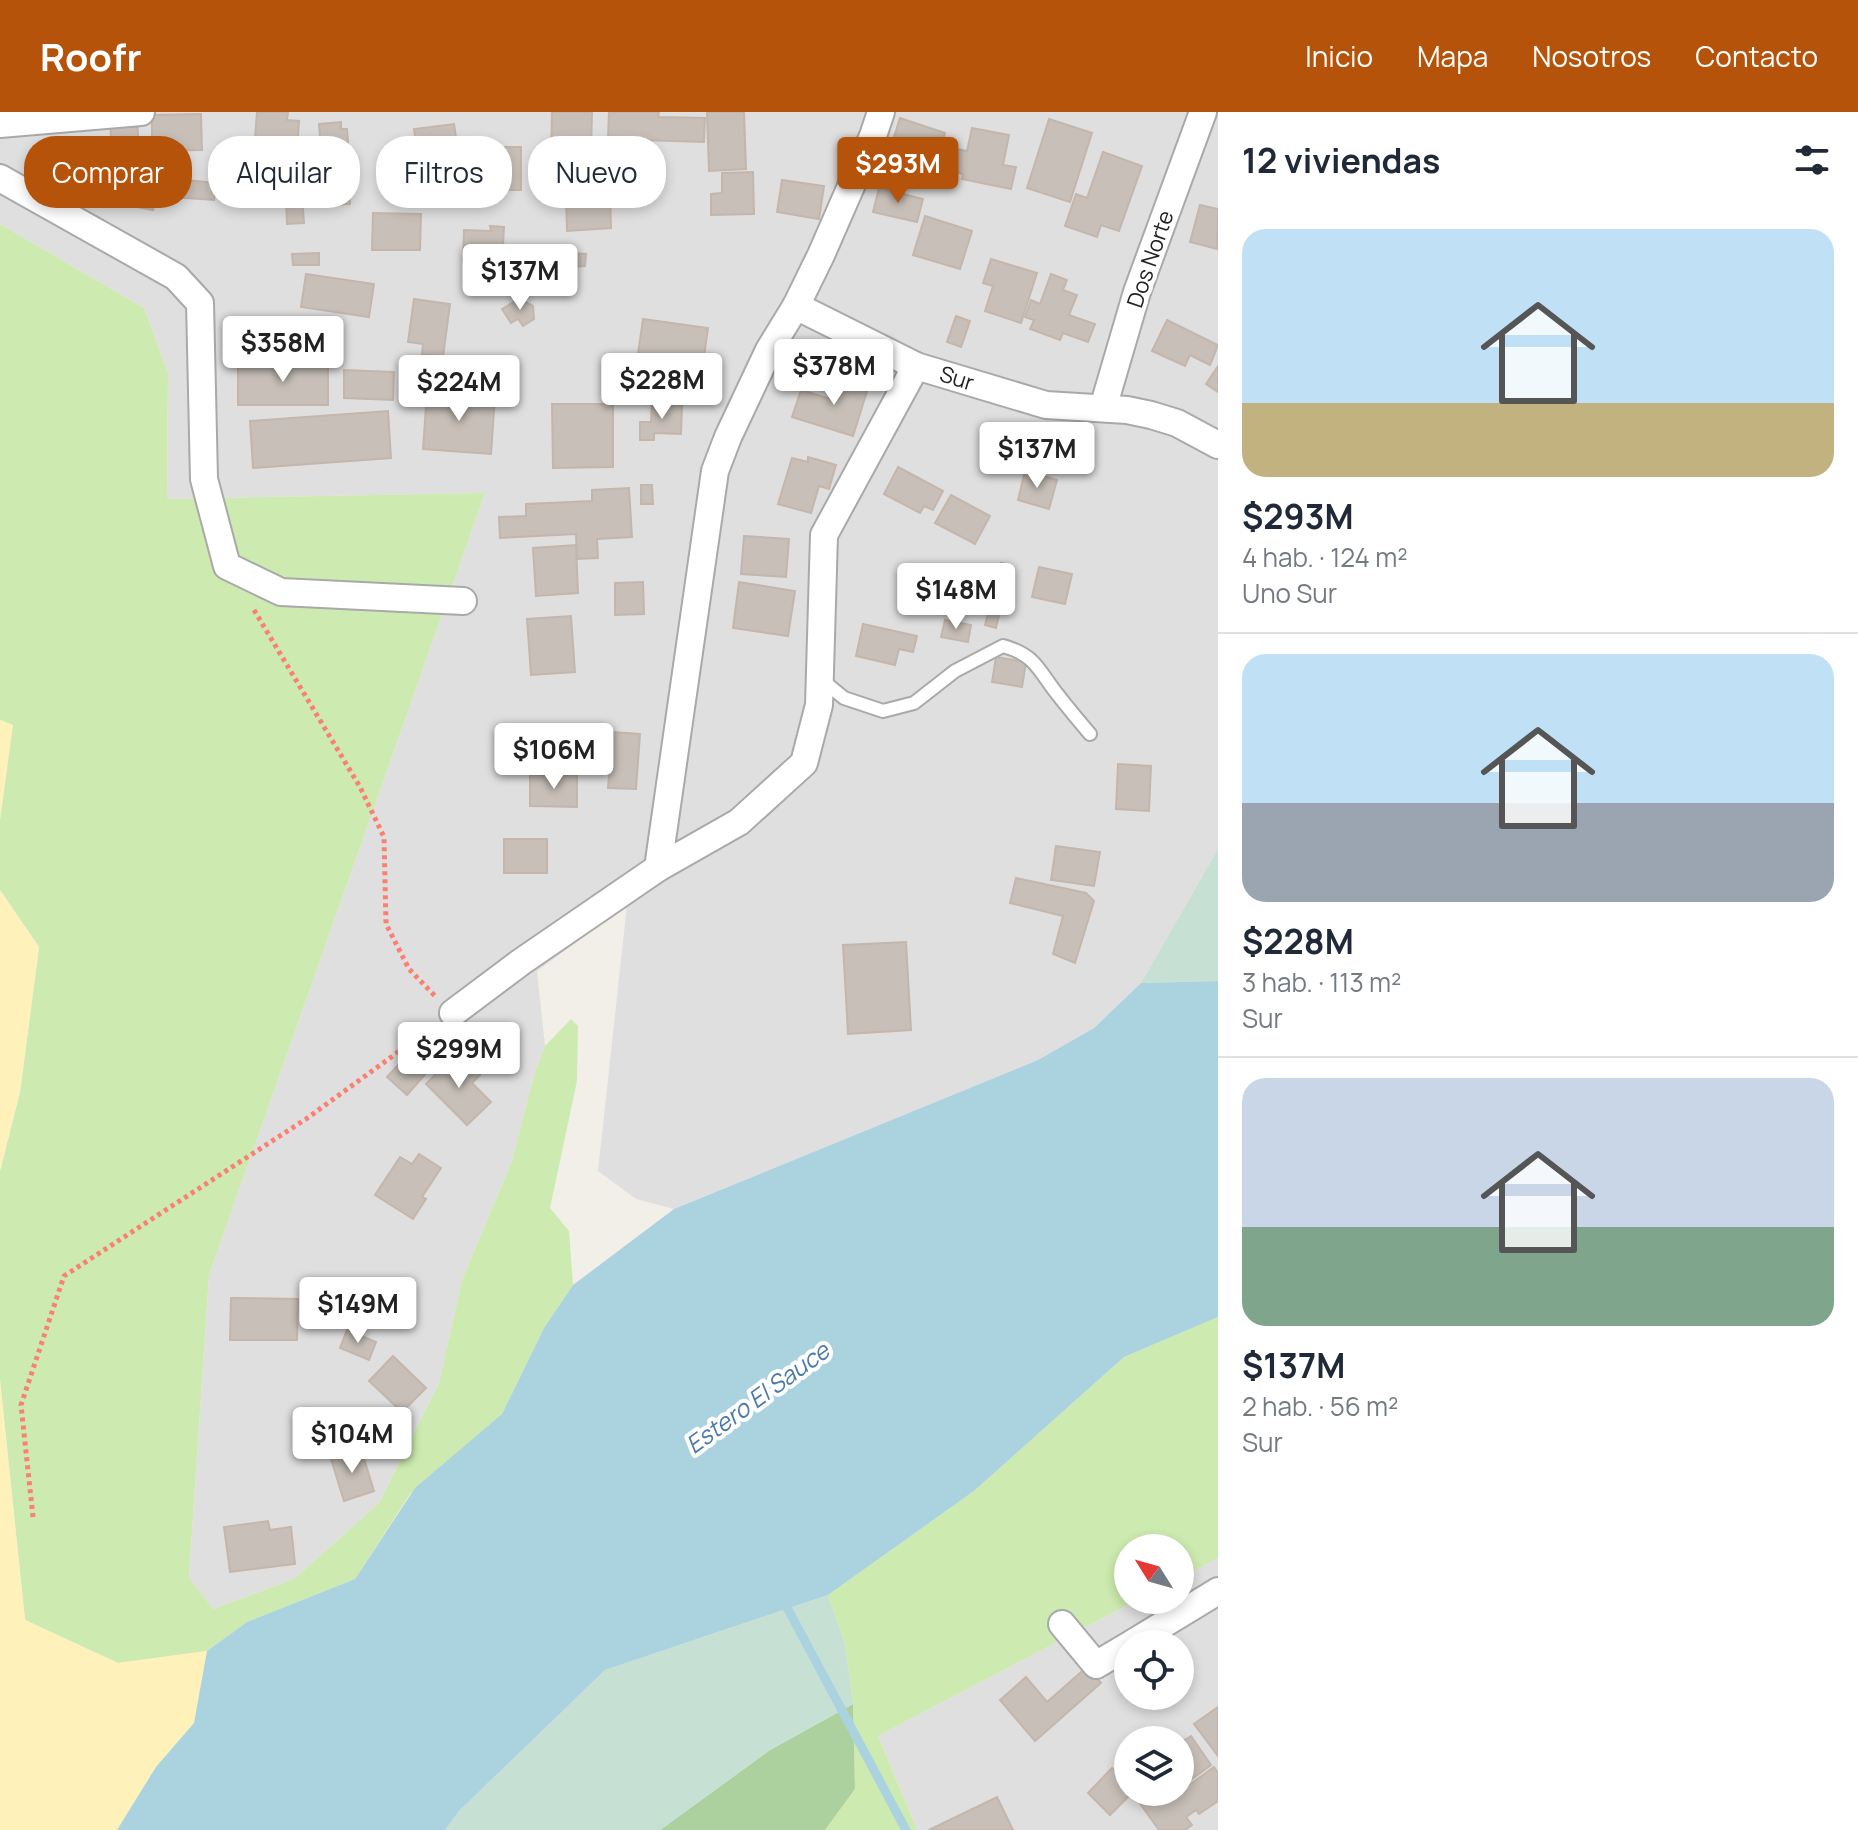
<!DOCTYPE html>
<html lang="es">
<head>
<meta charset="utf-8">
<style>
	:root { --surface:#fff; --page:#f2f2f3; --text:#1f2937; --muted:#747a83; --line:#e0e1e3; --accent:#b45309 }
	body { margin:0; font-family:Manrope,sans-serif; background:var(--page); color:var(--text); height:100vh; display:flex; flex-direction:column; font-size:30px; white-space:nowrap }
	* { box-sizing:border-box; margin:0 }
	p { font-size:26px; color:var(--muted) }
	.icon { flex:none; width:44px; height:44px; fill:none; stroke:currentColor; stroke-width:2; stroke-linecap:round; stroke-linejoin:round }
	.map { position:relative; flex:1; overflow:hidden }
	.drawer { display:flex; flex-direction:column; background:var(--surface); width:640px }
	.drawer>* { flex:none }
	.top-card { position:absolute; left:24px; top:24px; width:760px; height:72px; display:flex; gap:16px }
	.needle { width:52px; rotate:307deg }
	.fabs { position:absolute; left:1114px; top:1422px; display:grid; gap:16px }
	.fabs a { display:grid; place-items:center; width:80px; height:80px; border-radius:50%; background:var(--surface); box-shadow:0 4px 12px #0003; font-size:40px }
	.price { position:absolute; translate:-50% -68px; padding:0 18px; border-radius:8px; background:#fff; color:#222; font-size:26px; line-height:52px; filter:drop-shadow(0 2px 4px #0008) }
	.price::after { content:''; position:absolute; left:50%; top:48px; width:24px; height:18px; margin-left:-12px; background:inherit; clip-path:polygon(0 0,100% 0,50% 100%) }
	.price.selected { background:var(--accent); color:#fff }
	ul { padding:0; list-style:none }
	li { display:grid; align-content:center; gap:16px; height:424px; padding:0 24px }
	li+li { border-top:2px solid var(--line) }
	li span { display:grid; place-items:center; height:248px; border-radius:24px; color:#555 }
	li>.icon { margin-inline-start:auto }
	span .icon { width:144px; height:144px; fill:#fffc; stroke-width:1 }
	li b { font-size:34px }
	h2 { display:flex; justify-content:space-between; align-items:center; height:96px; padding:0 24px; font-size:34px }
	.tag { padding:0 28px; border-radius:32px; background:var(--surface); box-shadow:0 4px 12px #0003; font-size:28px; line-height:72px }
	.tag.selected { background:var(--accent); color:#fff }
	header { display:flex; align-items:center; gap:48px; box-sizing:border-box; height:112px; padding:0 40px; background:var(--accent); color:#fff }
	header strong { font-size:38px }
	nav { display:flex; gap:44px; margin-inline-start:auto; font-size:28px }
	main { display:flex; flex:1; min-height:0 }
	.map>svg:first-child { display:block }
	.residential { fill:#e0dfdf; fill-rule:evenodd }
	.grass { fill:#cdebb0 }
	.forest { fill:#add19e }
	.wetland { fill:#c6e0d4 }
	.sand { fill:#fff1ba }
	.water { fill:#aad3df }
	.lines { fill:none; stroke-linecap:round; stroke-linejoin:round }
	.stream { stroke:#aad3df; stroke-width:9 }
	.building { fill:#c7bfb8; stroke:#c4b6ab; stroke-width:2 }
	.service-casing { stroke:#a9a9a9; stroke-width:16 }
	.minor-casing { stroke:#a9a9a9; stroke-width:30 }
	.path { stroke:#fa8072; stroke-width:5; stroke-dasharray:4 4; stroke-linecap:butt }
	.service { stroke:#fff; stroke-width:12 }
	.minor { stroke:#fff; stroke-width:26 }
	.labels { text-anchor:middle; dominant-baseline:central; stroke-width:8; stroke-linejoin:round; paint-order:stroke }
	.street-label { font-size:22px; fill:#222; stroke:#fff }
	.water-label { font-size:24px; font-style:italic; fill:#4a7aab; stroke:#fff }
</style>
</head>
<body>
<header>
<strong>Roofr</strong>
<nav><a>Inicio</a><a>Mapa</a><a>Nosotros</a><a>Contacto</a></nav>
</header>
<main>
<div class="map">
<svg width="1218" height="1718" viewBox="0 0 1218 1718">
	<rect width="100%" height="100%" fill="#f2efe9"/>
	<g class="residential">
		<path d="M 0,0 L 1218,0 L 1218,737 L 1141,871 L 1094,916 L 1038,948 L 674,1097 L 636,1087 L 598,1059 L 627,793 L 537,859 L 545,934 L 534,963 L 512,1049 L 462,1168 L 439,1271 L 379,1391 L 294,1467 L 213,1497 L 189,1467 L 209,1163 L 485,381 L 167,387 L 168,261 L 144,196 L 0,112 Z"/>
		<path d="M 1218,1446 L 1218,1718 L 917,1718 L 878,1624 L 1137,1488 L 1180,1488 L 1180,1466 ZM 1128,1532 L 1180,1532 L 1180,1584 L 1128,1584 ZM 1128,1628 L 1180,1628 L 1180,1680 L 1128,1680 Z"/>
	</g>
	<g class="grass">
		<path d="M 0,112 L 144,196 L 168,261 L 167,387 L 485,381 L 209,1163 L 189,1466 L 213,1497 L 294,1467 L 379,1391 L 439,1271 L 462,1168 L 512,1049 L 534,963 L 545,934 L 571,907 L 578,914 L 577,969 L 550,1096 L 569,1119 L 573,1173 L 544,1216 L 502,1302 L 410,1382 L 355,1467 L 247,1510 L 207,1539 L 118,1551 L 25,1508 L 0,1268 L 0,1059 L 20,980 L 39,835 L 0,778 L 0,708 L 12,613 L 0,608 Z"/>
		<path d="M 1218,1205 L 1218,1446 L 1180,1466 L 1180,1436 L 1128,1436 L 1128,1488 L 1137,1488 L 878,1624 L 917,1718 L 825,1718 L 855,1677 L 853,1592 L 845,1532 L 828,1483 L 974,1379 L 1124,1245 Z"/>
	</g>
	<path class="forest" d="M 853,1592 L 855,1677 L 825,1718 L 660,1718 L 770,1638 Z"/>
	<g class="wetland">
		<path d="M 1218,737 L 1218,869 L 1141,871 Z"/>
		<path d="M 828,1483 L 845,1532 L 853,1592 L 770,1638 L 660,1718 L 445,1718 L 459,1699 L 605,1558 Z"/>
	</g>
	<g class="sand">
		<path d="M 0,608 L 13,613 L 0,708 Z"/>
		<path d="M 0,778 L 39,835 L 20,980 L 0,1059 Z"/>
		<path d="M 0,1268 L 25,1508 L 118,1551 L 207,1539 L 194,1611 L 156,1655 L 117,1718 L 0,1718 Z"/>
	</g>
	<path class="water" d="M 1218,869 L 1218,1205 L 1124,1245 L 974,1379 L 828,1483 L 605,1558 L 459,1699 L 445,1718 L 117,1718 L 156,1655 L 194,1611 L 207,1539 L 247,1510 L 355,1467 L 415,1376 L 502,1302 L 544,1216 L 573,1173 L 674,1097 L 1038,948 L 1094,916 L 1141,871 Z"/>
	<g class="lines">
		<path class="stream" d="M 783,1488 L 906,1718"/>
	</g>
	<g class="building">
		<path d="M 257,0 L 288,0 L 287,8 L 299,9 L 297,37 L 288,37 L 287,52 L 269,50 L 263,39 L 264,27 L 255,26 Z"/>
		<path d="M 552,0 L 592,0 L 591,38 L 566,38 L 566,43 L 551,43 Z"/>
		<path d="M 609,0 L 659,0 L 658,5 L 705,6 L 704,30 L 608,27 Z"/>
		<path d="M 707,0 L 744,0 L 746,57 L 709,59 Z"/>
		<path d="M 201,2 L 202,38 L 152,39 L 152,3 Z"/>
		<path d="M 900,6 L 945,21 L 935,51 L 943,54 L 939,68 L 886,50 Z"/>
		<path d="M 137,7 L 140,55 L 113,57 L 110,9 Z"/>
		<path d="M 1049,7 L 1092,21 L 1070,90 L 1027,76 Z"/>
		<path d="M 341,10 L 341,17 L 347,17 L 350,58 L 341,59 L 341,63 L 319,65 L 317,37 L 321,37 L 319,12 Z"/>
		<path d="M 454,12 L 462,66 L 436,70 L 439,93 L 424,95 L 414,17 Z"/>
		<path d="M 972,16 L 1009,23 L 1003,53 L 1016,55 L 1011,77 L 962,67 L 963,62 L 951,59 L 956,37 L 967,39 Z"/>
		<path d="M 231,33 L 259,34 L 257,68 L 229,66 Z"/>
		<rect x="487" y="35" width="34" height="43"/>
		<path d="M 1103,40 L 1142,54 L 1119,119 L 1101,113 L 1097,125 L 1065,114 L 1076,82 L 1087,86 Z"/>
		<path d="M 753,60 L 754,102 L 711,103 L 711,82 L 722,81 L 722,61 Z"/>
		<path d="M 132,62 L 159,67 L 153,98 L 126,93 Z"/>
		<path d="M 174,67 L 216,71 L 214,88 L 172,85 Z"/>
		<path d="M 349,67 L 350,92 L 329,93 L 328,68 Z"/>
		<path d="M 782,68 L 824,74 L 819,107 L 777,100 Z"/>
		<path d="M 879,76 L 923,87 L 917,110 L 873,100 Z"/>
		<path d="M 302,83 L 304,111 L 287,112 L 286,84 Z"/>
		<path d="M 610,83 L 611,116 L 567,119 L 566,86 Z"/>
		<path d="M 1200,93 L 1218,97 L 1217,137 L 1190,130 Z"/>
		<path d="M 373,101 L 421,102 L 420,138 L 372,138 Z"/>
		<path d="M 925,104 L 972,119 L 960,157 L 913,143 Z"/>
		<path d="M 490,114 L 504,115 L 502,151 L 463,150 L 464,118 L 491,119 Z"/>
		<path d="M 319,141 L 319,153 L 293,153 L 292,142 Z"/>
		<path d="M 569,141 L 586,142 L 585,154 L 569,155 Z"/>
		<path d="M 991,147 L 1037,161 L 1021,211 L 985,199 L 993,174 L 983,171 Z"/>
		<path d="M 306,162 L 374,172 L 369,205 L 301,195 Z"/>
		<path d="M 1051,162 L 1067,168 L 1063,178 L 1077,183 L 1069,203 L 1095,212 L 1088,230 L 1063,221 L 1060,228 L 1030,217 L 1034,208 L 1025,205 L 1031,188 L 1040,192 Z"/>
		<path d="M 414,187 L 450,192 L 443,245 L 422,243 L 423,232 L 408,230 Z"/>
		<path d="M 519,187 L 533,194 L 534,207 L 523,214 L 518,207 L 511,211 L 502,197 Z"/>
		<path d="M 956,204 L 970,209 L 961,235 L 947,230 Z"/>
		<path d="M 643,207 L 708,216 L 703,251 L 638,242 Z"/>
		<path d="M 1167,208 L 1218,233 L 1210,253 L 1190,243 L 1185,254 L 1152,239 Z"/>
		<rect x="238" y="250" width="90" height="43"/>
		<path d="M 1218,254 L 1218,280 L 1206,272 Z"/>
		<path d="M 344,258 L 394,260 L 393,288 L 344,286 Z"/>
		<path d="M 841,265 L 869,273 L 853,324 L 792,305 L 801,278 L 834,288 Z"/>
		<path d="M 427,280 L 495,284 L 491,342 L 423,337 Z"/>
		<path d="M 552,292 L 613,292 L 613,355 L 553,356 Z"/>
		<path d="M 652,292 L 682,293 L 681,322 L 654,321 L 654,328 L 640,328 L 640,310 L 651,310 Z"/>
		<path d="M 388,299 L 391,346 L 253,356 L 250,309 Z"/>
		<path d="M 808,345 L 836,353 L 829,377 L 819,374 L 811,401 L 778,392 L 792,346 L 808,350 Z"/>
		<path d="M 898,355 L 943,379 L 933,398 L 924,394 L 920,401 L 884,382 Z"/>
		<path d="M 1025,359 L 1057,368 L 1049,397 L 1018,388 Z"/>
		<path d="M 641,373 L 652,373 L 653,392 L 641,392 Z"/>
		<path d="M 629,376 L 632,425 L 597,427 L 598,446 L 577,447 L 576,422 L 500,426 L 499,405 L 526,404 L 526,392 L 592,389 L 592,378 Z"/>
		<path d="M 951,383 L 990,404 L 975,432 L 935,411 Z"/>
		<path d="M 744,424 L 789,427 L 786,465 L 741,462 Z"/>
		<path d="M 576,433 L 578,481 L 536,484 L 533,436 Z"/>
		<path d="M 1001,451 L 1011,453 L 996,516 L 985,513 Z"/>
		<path d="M 1039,455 L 1072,462 L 1065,492 L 1032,485 Z"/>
		<path d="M 643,470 L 644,502 L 615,503 L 615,471 Z"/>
		<path d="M 739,470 L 795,479 L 788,524 L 733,516 Z"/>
		<path d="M 571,504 L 575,560 L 531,563 L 527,507 Z"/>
		<path d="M 945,508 L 971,513 L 968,530 L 941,525 Z"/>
		<path d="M 863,512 L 917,524 L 913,540 L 899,537 L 895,553 L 856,544 Z"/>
		<path d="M 996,545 L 1026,550 L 1022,575 L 992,570 Z"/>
		<path d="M 612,620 L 640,622 L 636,677 L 608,676 Z"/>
		<path d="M 1118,652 L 1151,654 L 1149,699 L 1116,697 Z"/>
		<path d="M 530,663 L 577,663 L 577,695 L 530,694 Z"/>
		<rect x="504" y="727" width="43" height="34"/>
		<path d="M 1056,734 L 1100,740 L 1094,774 L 1051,768 Z"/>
		<path d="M 1016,766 L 1086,781 L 1094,789 L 1075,851 L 1053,842 L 1063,804 L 1010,791 Z"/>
		<path d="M 906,830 L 911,918 L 848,922 L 843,833 Z"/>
		<path d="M 415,935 L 434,952 L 407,983 L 387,965 Z"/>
		<path d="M 453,945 L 462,954 L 467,949 L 480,963 L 472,971 L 491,990 L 467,1013 L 426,972 Z"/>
		<path d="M 419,1042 L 441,1056 L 422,1085 L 426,1087 L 413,1107 L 375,1083 L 400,1045 L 412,1052 Z"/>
		<path d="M 231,1186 L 298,1187 L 297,1228 L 230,1228 Z"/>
		<path d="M 347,1218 L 376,1230 L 369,1248 L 340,1236 Z"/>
		<path d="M 393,1244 L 426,1276 L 402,1300 L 369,1269 Z"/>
		<path d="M 361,1337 L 374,1379 L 344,1389 L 331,1347 Z"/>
		<path d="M 268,1409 L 270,1418 L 291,1415 L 295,1452 L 230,1460 L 224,1415 Z"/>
		<path d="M 1087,1555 L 1101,1571 L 1035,1629 L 1000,1588 L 1026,1565 L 1047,1590 Z"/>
		<path d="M 1218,1595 L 1218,1644 L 1194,1612 Z"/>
		<path d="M 1191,1624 L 1211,1653 L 1185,1672 L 1180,1665 L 1180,1631 Z"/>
		<path d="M 1214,1655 L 1218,1661 L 1218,1689 L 1199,1702 L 1196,1698 L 1186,1705 L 1192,1713 L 1185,1718 L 1159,1718 L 1136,1686 L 1144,1680 L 1180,1680 L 1180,1672 L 1184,1677 Z"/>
		<path d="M 1112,1656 L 1128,1671 L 1128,1680 L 1133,1680 L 1110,1703 L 1088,1681 Z"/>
		<path d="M 997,1685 L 1013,1718 L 929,1718 Z"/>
	</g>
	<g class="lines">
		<defs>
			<path id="service" d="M 822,568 L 844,586 L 883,599 L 914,591 L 955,559 L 1003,534 C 1036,543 1038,558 1058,583 C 1068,596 1079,609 1090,622"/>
			<g id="minor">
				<path d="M 0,12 L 141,0"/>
				<path d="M 0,66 L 176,165 L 200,191 L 204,367 L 227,454 L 281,480 L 463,489"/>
				<path d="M 796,194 L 916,254 L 1046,293 L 1127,298 L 1151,303 L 1177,311 L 1218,333"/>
				<path d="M 1103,296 L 1137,180 L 1203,0"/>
				<path d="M 658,756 L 715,359 L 728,325 L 769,238 L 796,194 L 821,143 L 873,24 L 881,0"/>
				<path d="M 453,901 L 521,850 L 658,756 L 739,710 L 804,651 L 819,593 L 824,423 L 916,254"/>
				<path d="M 1062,1512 L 1096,1553 L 1128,1534"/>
				<path d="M 1131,1532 L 1218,1479"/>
			</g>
		</defs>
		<use href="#service" class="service-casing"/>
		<use href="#minor" class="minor-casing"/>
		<g class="path">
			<path d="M 254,498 L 360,675 L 384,725 L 386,812 L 409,857 L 436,885"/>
			<path d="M 33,1405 L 21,1293 L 64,1164 L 306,1007 L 434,914"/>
		</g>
		<use href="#service" class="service"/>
		<use href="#minor" class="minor"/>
	</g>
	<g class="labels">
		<g class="street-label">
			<text transform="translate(1150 147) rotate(-71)">Dos Norte</text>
			<text transform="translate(957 266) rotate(17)">Sur</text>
		</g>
		<g class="water-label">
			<text transform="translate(757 1285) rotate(-36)">Estero El Sauce</text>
		</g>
	</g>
</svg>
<div class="fabs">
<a><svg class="needle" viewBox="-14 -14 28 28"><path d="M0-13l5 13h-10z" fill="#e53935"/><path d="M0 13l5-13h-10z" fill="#747a83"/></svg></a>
<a><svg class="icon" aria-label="locate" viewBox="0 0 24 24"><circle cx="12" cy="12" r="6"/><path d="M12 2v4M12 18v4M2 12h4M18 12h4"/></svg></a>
<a><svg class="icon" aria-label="layers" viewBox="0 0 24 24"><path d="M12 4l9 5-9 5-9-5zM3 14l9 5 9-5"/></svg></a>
</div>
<b class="price selected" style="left:898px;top:93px">$293M</b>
<b class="price" style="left:520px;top:200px">$137M</b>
<b class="price" style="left:283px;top:272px">$358M</b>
<b class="price" style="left:834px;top:295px">$378M</b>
<b class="price" style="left:662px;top:309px">$228M</b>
<b class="price" style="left:459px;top:311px">$224M</b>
<b class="price" style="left:1037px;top:378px">$137M</b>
<b class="price" style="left:956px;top:519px">$148M</b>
<b class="price" style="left:554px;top:679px">$106M</b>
<b class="price" style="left:459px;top:978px">$299M</b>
<b class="price" style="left:358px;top:1233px">$149M</b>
<b class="price" style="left:352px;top:1363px">$104M</b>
<div class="top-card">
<a class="tag selected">Comprar</a>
<a class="tag">Alquilar</a>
<a class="tag">Filtros</a>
<a class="tag">Nuevo</a>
</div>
</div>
<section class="drawer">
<h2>12 viviendas<svg class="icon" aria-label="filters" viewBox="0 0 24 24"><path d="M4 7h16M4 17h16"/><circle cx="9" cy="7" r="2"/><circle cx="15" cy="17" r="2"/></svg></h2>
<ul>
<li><span style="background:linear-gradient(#bfe0f5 70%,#c2b280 0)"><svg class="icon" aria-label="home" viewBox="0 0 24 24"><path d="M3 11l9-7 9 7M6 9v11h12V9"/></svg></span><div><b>$293M</b><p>4 hab. · 124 m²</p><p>Uno Sur</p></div></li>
<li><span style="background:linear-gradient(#bfe0f5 60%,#9aa5b1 0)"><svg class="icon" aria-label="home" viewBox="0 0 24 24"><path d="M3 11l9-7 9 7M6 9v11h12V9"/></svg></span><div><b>$228M</b><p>3 hab. · 113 m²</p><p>Sur</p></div></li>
<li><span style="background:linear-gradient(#c9d6e8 60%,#7fa58c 0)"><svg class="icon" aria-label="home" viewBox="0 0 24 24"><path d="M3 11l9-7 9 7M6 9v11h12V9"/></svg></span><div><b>$137M</b><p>2 hab. · 56 m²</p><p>Sur</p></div></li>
</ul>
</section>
</main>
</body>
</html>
